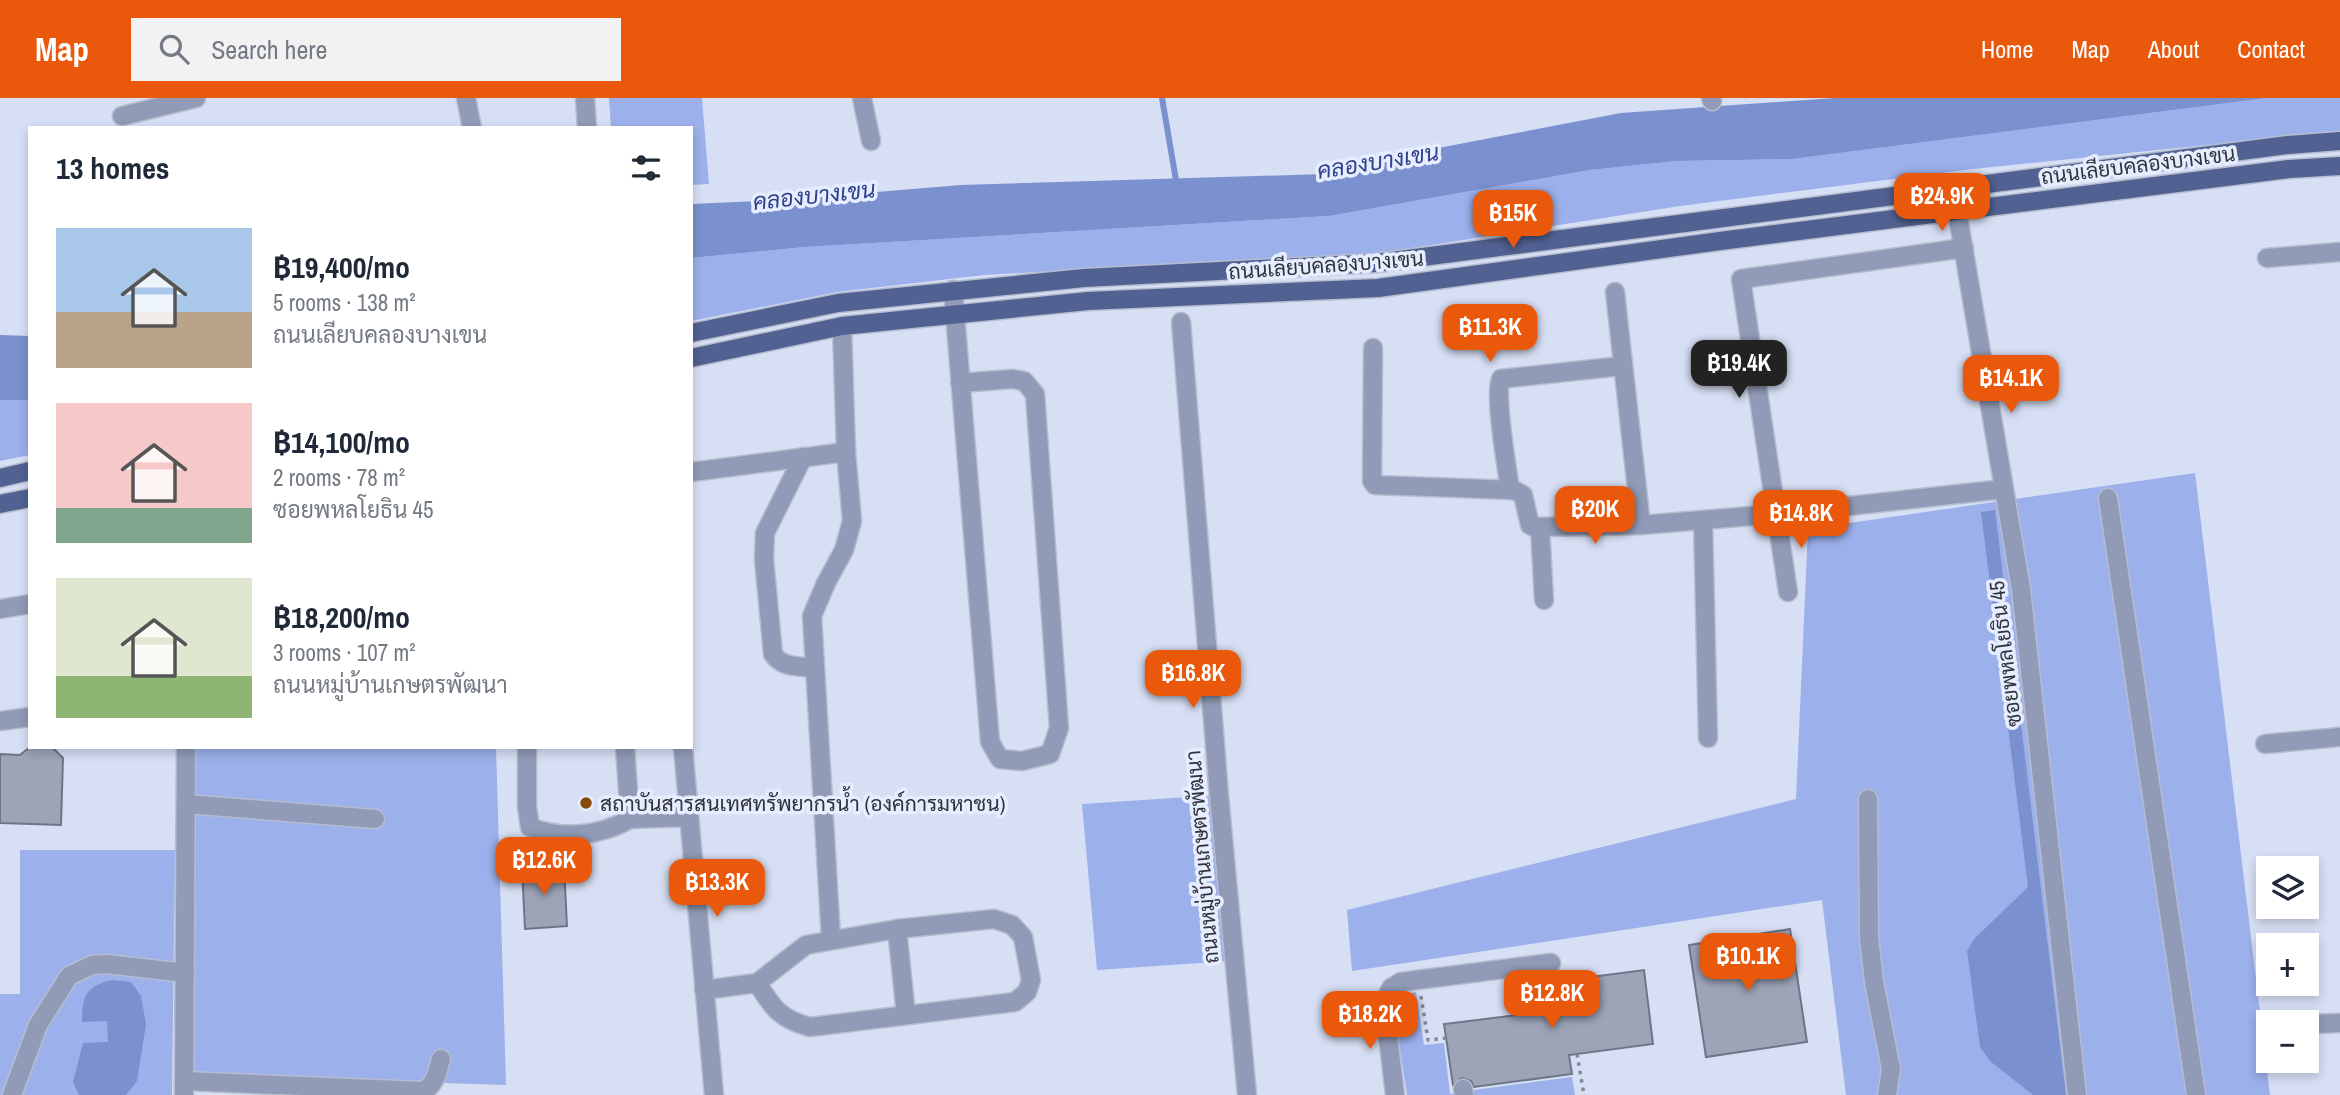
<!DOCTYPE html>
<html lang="en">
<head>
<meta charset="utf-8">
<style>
	:root { --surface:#fff; --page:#f2f2f3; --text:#1f2937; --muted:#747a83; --accent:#ea580c }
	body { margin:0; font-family:"Archivo Narrow",Sarabun,sans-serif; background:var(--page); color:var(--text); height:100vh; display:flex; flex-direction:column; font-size:26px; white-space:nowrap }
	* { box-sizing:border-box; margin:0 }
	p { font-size:23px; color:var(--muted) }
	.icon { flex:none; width:38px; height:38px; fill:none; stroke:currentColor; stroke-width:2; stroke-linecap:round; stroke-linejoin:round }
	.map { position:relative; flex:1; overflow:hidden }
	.details { position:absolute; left:28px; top:28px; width:665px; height:623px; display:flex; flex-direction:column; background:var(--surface); border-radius:0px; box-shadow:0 4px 10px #0003 }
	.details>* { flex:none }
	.fabs { position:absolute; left:2256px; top:758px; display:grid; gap:14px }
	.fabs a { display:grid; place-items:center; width:63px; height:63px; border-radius:0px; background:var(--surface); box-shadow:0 4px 10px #0003; font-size:35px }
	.price { position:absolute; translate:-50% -60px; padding:0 16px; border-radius:14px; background:var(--accent); color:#fff; font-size:23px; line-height:46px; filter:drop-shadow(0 2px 4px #0008) }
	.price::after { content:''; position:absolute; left:50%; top:42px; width:21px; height:16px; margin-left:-10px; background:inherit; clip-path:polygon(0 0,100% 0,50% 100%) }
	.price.on { background:#222; color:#fff }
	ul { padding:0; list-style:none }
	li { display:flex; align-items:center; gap:21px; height:175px; padding:0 28px }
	li span { display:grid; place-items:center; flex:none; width:196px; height:140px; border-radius:0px; color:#555 }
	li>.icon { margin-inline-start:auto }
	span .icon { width:84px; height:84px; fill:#fffc; stroke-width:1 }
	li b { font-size:30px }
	h2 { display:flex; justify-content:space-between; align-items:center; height:84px; padding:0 28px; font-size:30px }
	header { display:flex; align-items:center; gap:42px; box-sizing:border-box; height:98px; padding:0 35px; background:var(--accent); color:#fff }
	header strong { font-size:33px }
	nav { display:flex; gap:38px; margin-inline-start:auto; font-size:24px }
	.search { width:490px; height:63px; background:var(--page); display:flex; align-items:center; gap:18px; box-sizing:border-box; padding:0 24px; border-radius:0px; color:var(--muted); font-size:26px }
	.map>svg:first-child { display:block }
	.green { fill:#9cb0eb }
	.water { fill:#7b90cf }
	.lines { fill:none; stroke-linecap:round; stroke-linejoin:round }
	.stream { stroke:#7b90cf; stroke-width:6 }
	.building { fill:#9da4b8; stroke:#6e7587; stroke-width:2 }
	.minor-casing { stroke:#b6bdcf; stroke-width:21 }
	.major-casing { stroke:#b6bdcf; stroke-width:21 }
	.path { stroke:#838997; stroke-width:3.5; stroke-dasharray:3.5 5; stroke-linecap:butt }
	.minor { stroke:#919bb7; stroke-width:18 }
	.major { stroke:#516192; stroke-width:18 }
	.poi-dot { fill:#874a08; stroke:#e6edfe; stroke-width:2.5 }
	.labels { text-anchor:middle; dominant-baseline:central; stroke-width:7; stroke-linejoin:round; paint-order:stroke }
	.street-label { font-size:21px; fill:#30333b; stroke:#e6edfe }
	.poi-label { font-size:21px; fill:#30333b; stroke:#e6edfe; text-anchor:start }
	.water-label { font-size:23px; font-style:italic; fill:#2e418c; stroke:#e6edfe }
</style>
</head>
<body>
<header>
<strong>Map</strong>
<div class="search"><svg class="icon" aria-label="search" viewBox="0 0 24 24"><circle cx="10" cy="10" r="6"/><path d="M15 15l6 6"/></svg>Search here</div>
<nav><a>Home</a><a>Map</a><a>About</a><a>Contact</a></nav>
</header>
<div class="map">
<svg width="2340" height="997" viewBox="0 0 2340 997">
	<rect width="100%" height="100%" fill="#d7dff4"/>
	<g class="green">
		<path d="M 609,0 L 702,0 L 709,86 L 691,87 L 691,30 L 611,30 Z"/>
		<path d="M 2267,0 L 2340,0 L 2340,33 L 1973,71 L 1680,108 L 1380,155 L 984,177 L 837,194 L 691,223 L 691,160 L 805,149 L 1329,118 L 1590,72 L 1677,63 L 1793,61 Z"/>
		<path d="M 0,302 L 30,302 L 30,357 L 0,363 Z"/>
		<path d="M 2195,375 L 2270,997 L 1846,997 L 1822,802 L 1352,873 L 1347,812 L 1796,701 L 1808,431 Z"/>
		<path d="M 191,649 L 496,649 L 506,987 L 191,977 Z"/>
		<path d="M 1219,697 L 1230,863 L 1097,872 L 1082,706 Z"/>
		<path d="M 20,752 L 175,752 L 172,997 L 0,997 L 0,896 L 20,896 Z"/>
		<path d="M 1416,894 L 1424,947 L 1444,945 L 1450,996 L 1461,994 L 1461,997 L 1407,997 L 1392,898 Z"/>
		<path d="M 1572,979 L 1575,997 L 1474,997 L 1474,992 Z"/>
	</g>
	<g class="water">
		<path d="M 1835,0 L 2267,0 L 1793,61 L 1677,63 L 1590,72 L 1329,118 L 805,149 L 691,160 L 691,106 L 780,102 L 961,87 L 1325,76 L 1407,56 L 1621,15 Z"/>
		<path d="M 0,237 L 30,238 L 30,302 L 0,302 Z"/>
		<path d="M 1995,412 L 2066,997 L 2033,997 L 1990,963 L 1980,949 L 1967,853 L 1974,841 L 2028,789 L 1981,414 Z"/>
		<path d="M 112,882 L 131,884 L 141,898 L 146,926 L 137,983 L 126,997 L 79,997 L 73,984 L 83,945 L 108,944 L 107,923 L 82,924 C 82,898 86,888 112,882 Z"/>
	</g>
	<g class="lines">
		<path class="stream" d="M 1162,0 L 1177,88"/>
	</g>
	<g class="building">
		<path d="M 30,649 L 52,649 L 63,660 L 61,727 L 0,725 L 0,656 L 20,657 Z"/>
		<path d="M 564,768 L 567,828 L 525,831 L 522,770 Z"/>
		<path d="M 1790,831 L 1807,944 L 1706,959 L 1689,847 Z"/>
		<path d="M 1644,872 L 1653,946 L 1569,957 L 1572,976 L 1474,989 L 1471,983 L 1462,980 L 1453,987 L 1444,926 L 1526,916 L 1522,888 Z"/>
	</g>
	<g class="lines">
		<defs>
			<g id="minor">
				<path d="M 466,0 L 472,30"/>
				<path d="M 585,0 L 587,30"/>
				<path d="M 862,0 L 871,43"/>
				<path d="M 1711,0 L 1712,3"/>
				<path d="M 122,18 L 196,0"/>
				<path d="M 1953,89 L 2021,491 L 2077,997"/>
				<path d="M 2267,160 L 2340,154"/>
				<path d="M 953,192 L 990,644 L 1000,661 L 1022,663 L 1050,656 L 1059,630 L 1035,296 L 1024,283 L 1012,281 L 960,285"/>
				<path d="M 1615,194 L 1641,427"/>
				<path d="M 1181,224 L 1219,697 L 1247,997"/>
				<path d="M 1373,250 L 1372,383 L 1375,387 L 1514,392 L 1523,397 L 1530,427 L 1534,429 L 1641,427 L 1776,416 L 2004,391"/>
				<path d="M 803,359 L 765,435 L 764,461 L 773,556 C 782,570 799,568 814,570"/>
				<path d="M 691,374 L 846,354"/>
				<path d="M 1510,392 C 1507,369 1494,298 1501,281 L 1622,268"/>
				<path d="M 2108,400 L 2196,997"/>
				<path d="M 1703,422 L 1708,640"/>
				<path d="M 1540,430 L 1544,502"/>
				<path d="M 1788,494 L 1741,181 L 1964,150"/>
				<path d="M 0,511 L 30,506"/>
				<path d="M 0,623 L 30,619"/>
				<path d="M 2265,646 L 2340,639"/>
				<path d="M 527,649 L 527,709 L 530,729 C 563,742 600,738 630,721"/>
				<path d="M 625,649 L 630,721 L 689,719"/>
				<path d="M 683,649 L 714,997"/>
				<path d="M 1868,701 L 1869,839 L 1874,884 L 1891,971 L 1887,997"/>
				<path d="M 186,706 L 375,721"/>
				<path d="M 897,831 L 906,917"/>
				<path d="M 831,841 L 812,518 L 826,485 L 844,452 L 852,423 L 846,354 L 842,228"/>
				<path d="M 704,892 L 757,885 L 806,847 L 897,831 L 994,821 L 1012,827 L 1023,839 L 1031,882 L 1027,894 L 1015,904 L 810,929 C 780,921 773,910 757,885"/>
				<path d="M 2311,926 L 2340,925"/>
				<path d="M 184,983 L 423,993 C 436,987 437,974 441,961"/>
				<path d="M 1463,991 L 1464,997"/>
				<path d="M 12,997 L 38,927 L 69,878 L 92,867 L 107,866 L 185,875"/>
				<path d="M 184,997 L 186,649"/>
				<path d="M 1395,997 L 1384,905 L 1391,890 L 1401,884 L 1551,865"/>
			</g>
			<g id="major">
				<path d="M 691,235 L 838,205 L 1084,180 L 1376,165 L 2288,47 L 2340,43"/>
				<path d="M 691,260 L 842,228 L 1088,203 L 1378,190 L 1720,143 L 2289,71 L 2340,68"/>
				<path d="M 0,380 L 30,373"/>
				<path d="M 0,406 L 30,400"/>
			</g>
		</defs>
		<use href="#minor" class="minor-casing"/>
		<use href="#major" class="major-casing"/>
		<g class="path">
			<path d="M 1421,898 L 1428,942 L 1446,940"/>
			<path d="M 1577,956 L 1584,997"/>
		</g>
		<use href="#minor" class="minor"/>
		<use href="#major" class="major"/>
	</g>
	<circle class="poi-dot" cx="586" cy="705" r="7"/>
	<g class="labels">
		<g class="street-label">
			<text transform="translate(2138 67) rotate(-7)">ถนนเลียบคลองบางเขน</text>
			<text transform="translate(1326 167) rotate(-4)">ถนนเลียบคลองบางเขน</text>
			<text transform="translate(2005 556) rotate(-97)">ซอยพหลโยธิน 45</text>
			<text transform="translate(1202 759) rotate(-95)">ถนนหมู่บ้านเกษตรพัฒนา</text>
		</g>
		<g class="poi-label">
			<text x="600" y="705">สถาบันสารสนเทศทรัพยากรน้ำ (องค์การมหาชน)</text>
		</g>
		<g class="water-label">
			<text transform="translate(1378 63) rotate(-9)">คลองบางเขน</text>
			<text transform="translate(814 97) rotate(-6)">คลองบางเขน</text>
		</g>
	</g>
</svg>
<div class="fabs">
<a><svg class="icon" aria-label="layers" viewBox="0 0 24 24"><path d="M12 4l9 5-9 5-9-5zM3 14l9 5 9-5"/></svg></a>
<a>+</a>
<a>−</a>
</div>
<b class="price" style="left:1942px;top:135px">฿24.9K</b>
<b class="price" style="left:1513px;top:152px">฿15K</b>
<b class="price" style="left:1490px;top:266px">฿11.3K</b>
<b class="price on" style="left:1739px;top:302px">฿19.4K</b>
<b class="price" style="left:2011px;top:317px">฿14.1K</b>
<b class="price" style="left:1595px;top:448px">฿20K</b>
<b class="price" style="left:1801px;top:452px">฿14.8K</b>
<b class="price" style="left:1193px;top:612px">฿16.8K</b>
<b class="price" style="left:544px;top:799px">฿12.6K</b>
<b class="price" style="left:717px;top:821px">฿13.3K</b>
<b class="price" style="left:1748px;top:895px">฿10.1K</b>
<b class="price" style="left:1552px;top:932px">฿12.8K</b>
<b class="price" style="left:1370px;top:953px">฿18.2K</b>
<section class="details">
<h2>13 homes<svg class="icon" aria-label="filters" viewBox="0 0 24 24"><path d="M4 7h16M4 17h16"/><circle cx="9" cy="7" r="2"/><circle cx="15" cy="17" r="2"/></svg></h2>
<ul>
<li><span style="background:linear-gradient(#a9c7e8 60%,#b9a48a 0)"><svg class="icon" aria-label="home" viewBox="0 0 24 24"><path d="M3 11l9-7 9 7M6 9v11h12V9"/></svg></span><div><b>฿19,400/mo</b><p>5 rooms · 138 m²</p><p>ถนนเลียบคลองบางเขน</p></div></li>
<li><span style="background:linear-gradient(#f6c9c9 75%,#7fa58c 0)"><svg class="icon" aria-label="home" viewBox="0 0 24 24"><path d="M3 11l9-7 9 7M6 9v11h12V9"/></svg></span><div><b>฿14,100/mo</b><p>2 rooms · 78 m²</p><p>ซอยพหลโยธิน 45</p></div></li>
<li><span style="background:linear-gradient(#dfe7d0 70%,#8fb573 0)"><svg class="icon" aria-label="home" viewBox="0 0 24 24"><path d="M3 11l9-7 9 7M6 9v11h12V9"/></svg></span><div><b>฿18,200/mo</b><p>3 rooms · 107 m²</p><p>ถนนหมู่บ้านเกษตรพัฒนา</p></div></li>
</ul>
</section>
</div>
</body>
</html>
